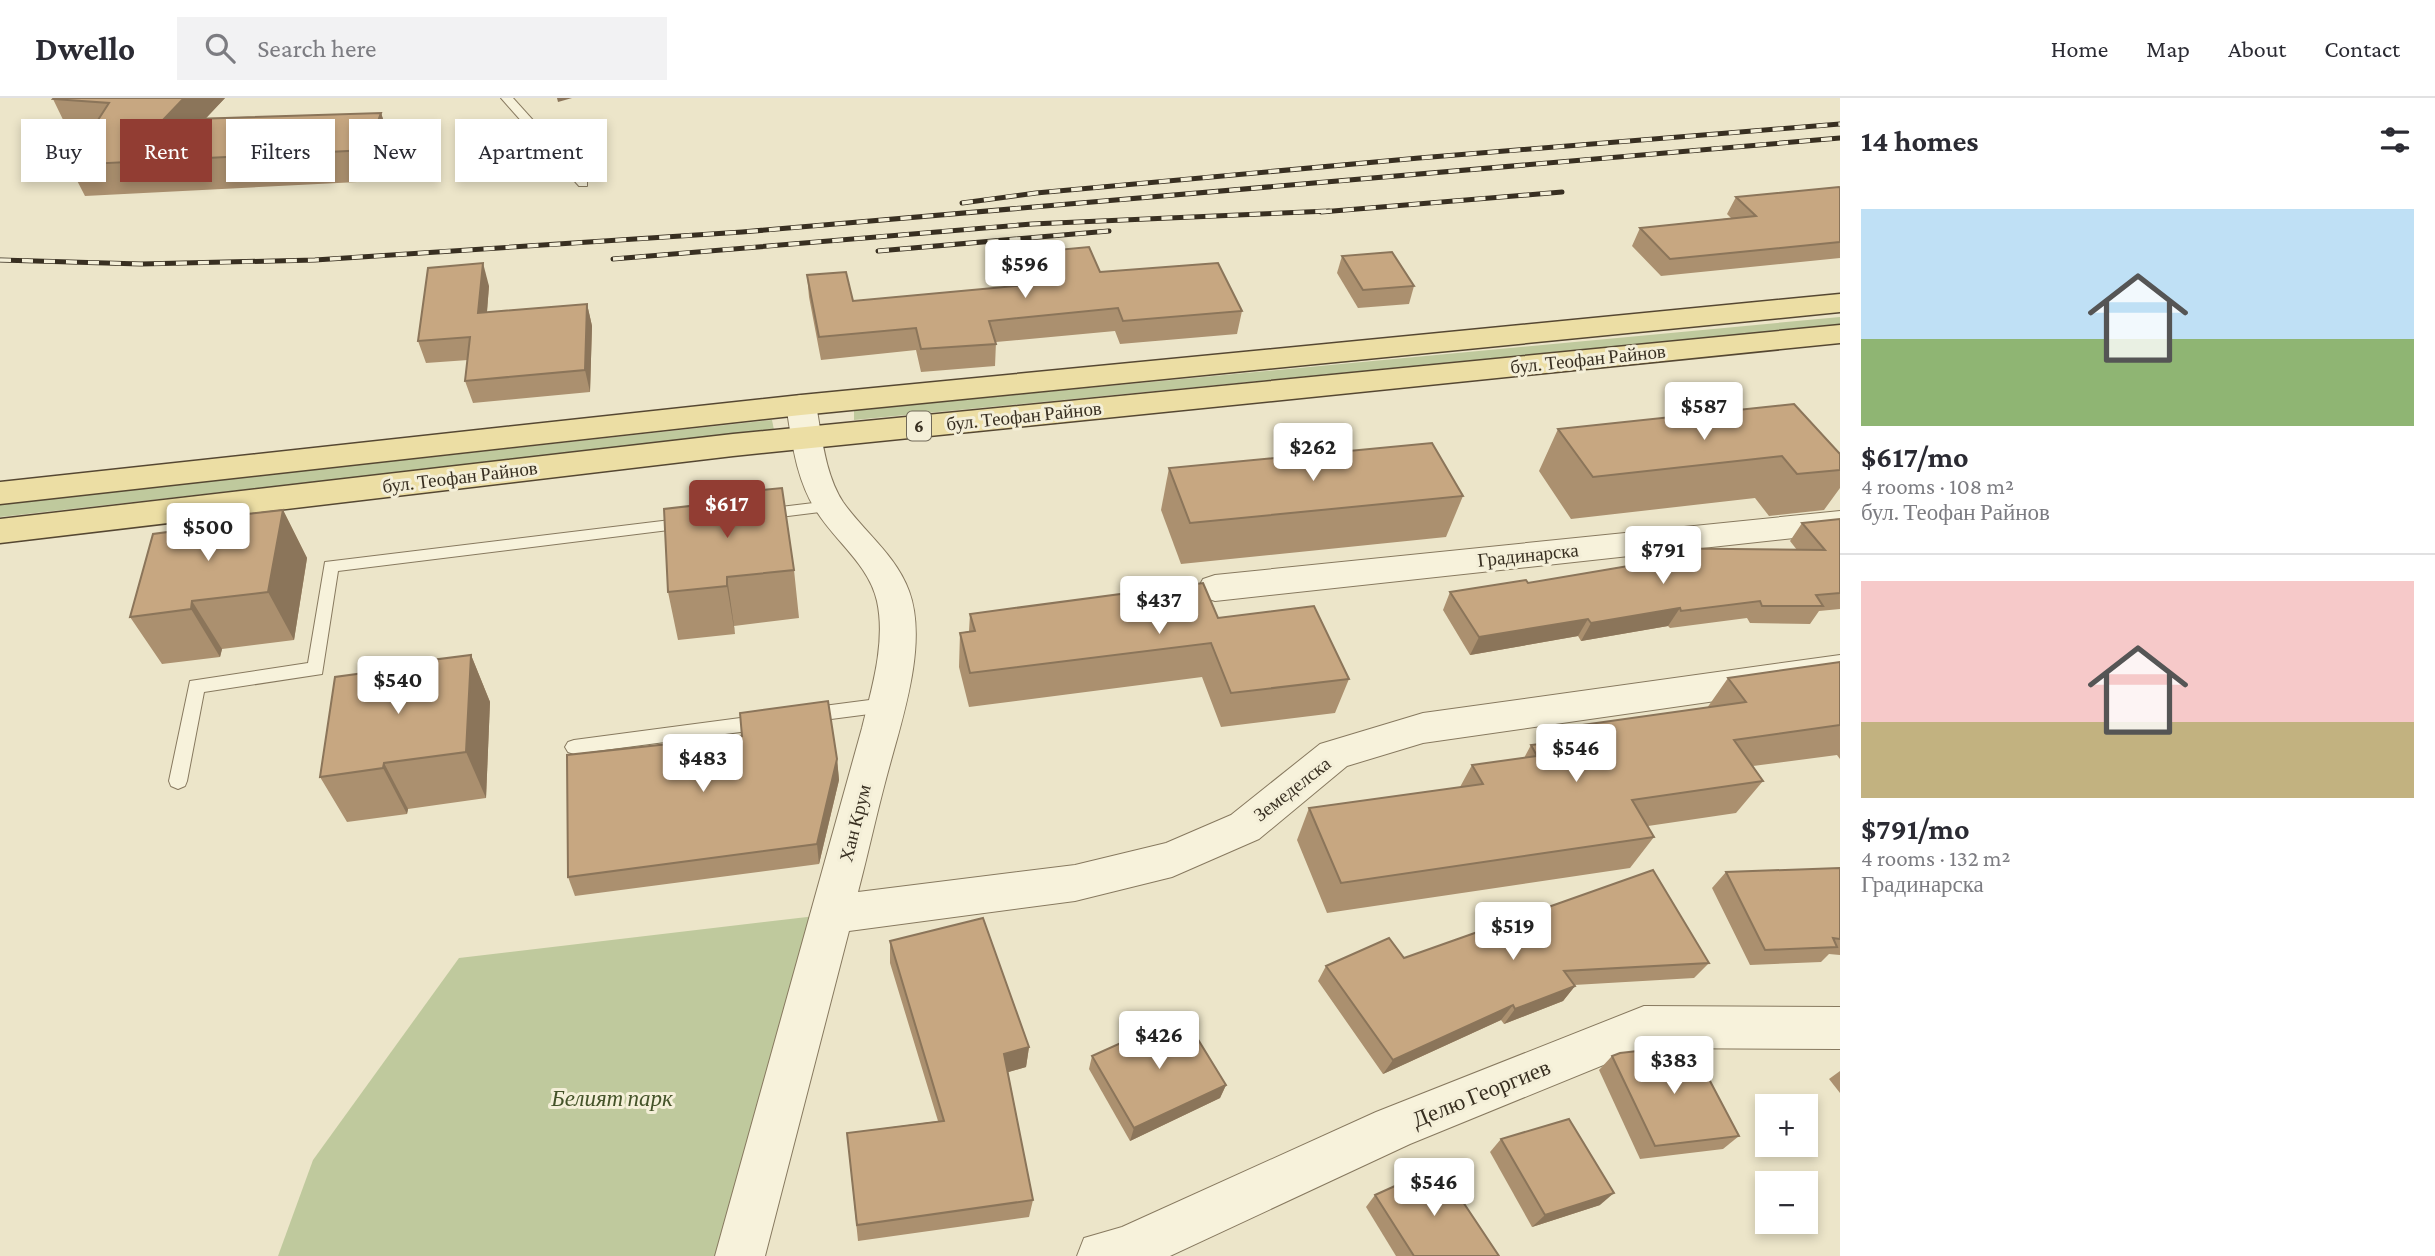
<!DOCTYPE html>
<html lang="en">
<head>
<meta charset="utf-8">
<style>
	:root { --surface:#fff; --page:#f2f2f3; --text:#2b2b33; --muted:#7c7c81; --line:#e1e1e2; --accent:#923d33 }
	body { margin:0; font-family:"Crimson Pro",serif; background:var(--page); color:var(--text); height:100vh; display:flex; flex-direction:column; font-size:26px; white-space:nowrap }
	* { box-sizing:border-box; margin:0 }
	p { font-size:23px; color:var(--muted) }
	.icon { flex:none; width:38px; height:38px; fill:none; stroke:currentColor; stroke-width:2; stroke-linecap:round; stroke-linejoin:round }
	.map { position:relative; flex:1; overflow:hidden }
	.details { display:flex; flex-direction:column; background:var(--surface); width:595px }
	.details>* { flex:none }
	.hud { position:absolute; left:21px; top:21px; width:665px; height:63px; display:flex; gap:14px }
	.tools { position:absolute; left:1755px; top:996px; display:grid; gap:14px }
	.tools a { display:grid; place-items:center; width:63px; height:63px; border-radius:0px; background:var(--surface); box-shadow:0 4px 10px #0003; font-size:35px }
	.price { position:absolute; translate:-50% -60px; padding:0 16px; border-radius:7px; background:#fff; color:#222; font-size:23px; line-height:46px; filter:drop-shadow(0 2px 4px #0008) }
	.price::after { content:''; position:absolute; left:50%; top:42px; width:21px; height:16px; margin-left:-10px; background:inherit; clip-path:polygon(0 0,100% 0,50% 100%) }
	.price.active { background:var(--accent); color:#fff }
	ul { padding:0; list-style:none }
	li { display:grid; align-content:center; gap:14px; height:371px; padding:0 21px }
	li+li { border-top:2px solid var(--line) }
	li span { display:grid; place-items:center; height:217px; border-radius:0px; color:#555 }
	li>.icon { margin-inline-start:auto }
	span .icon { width:126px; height:126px; fill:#fffc; stroke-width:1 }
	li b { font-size:30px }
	h2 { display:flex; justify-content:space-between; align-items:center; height:84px; padding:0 21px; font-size:30px }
	.tag { padding:0 24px; border-radius:0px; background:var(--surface); box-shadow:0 4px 10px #0003; font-size:24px; line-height:63px }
	.tag.active { background:var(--accent); color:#fff }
	header { display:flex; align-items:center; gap:42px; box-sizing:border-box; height:98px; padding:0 35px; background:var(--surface); border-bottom:2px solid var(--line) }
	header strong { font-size:33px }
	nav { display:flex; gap:38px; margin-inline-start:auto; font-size:24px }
	.search { width:490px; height:63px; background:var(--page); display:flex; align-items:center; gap:18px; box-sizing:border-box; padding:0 24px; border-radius:0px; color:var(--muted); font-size:26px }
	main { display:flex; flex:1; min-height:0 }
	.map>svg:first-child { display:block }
	.green { fill:#bfc99d }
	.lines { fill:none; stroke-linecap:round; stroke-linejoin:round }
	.lane-casing { stroke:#87795f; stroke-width:2 }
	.street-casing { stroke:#87795f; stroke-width:2 }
	.primary-casing { stroke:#554732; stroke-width:3 }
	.lane { fill:#f7f2db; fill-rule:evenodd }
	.street { fill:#f7f2db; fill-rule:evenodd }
	.primary { fill:#ecdea4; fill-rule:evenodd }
	.rail-casing { stroke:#382f21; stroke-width:5 }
	.rail { stroke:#f4efd8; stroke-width:3.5; stroke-dasharray:11; stroke-linecap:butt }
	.wall { fill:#ab906f }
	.shaded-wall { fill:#8b755a }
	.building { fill:#c7a781; stroke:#8b755a; stroke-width:2 }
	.labels { text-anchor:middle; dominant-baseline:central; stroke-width:6; stroke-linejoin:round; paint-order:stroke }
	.shield { fill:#f4efd8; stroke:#706958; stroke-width:2 }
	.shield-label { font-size:18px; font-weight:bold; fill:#382f21 }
	.street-label { font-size:19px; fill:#382f21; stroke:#f4efd8 }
	.near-street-label { font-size:23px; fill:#382f21; stroke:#f4efd8 }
	.near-park-label { font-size:23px; font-style:italic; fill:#445329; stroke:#f4efd8 }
</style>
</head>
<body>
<header>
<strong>Dwello</strong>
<div class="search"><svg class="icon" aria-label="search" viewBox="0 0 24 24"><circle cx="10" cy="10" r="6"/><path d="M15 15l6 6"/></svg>Search here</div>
<nav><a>Home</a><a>Map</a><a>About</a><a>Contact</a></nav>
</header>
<main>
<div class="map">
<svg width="1840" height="1158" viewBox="0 0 1840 1158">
	<rect width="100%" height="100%" fill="#ece5c9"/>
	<g class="green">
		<path d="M 1840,219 L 1840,227 L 854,322 L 854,312 Z"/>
		<path d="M 772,322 L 774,332 L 0,419 L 0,406 Z"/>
		<path d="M 833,816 L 740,1158 L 278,1158 L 313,1062 L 459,860 Z"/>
	</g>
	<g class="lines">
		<defs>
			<g id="lane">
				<path d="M 501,0 L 513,0 L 587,82 L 587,88 L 579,88 Z"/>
				<path d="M 830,403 L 836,404 L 838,408 L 836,412 L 764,421 L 756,416 L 764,411 Z"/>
				<path d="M 687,420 L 693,421 L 695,425 L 693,429 L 338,473 L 322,576 L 204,594 L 187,683 L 185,688 L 178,691 L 171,688 L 169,683 L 190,583 L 308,565 L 325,464 Z"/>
				<path d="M 885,600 L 891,602 L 894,607 L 891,612 L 885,614 L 808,624 L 802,622 L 799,617 L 802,612 L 808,610 Z"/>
				<path d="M 763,617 L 769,619 L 772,624 L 769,629 L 763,631 L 574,656 L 568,654 L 565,649 L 568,644 L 574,642 Z"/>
			</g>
			<g id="street">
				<path d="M 801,297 L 812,300 L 816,307 C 822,339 825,376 843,404 C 864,434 896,457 909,493 C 929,547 900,627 886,681 C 876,718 868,756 858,794 L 1075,767 L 1166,745 L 1231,717 L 1320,646 L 1423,615 L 1840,557 L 1840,585 L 1423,645 L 1347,668 L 1259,741 L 1172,779 L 1075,803 L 849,833 L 765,1158 L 715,1158 L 862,630 C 872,590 886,544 877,503 C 869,467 836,444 817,414 C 796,382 792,344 786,307 L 790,300 Z"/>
				<path d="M 1840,413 L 1840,435 L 1215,503 L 1203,499 L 1198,490 L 1203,481 L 1215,477 Z"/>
				<path d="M 1644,908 L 1840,909 L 1840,951 L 1645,950 L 1410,1046 L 1170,1158 L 1077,1158 L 1084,1140 L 1122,1129 L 1376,1014 Z"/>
			</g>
			<g id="primary">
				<path d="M 1840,196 L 1840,214 L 801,317 L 0,406 L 0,384 L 801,297 Z"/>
				<path d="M 1840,227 L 1840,245 L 733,358 L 0,445 L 0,421 L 733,336 Z"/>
			</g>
		</defs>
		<use href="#lane" class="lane-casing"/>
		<use href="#street" class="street-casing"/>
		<use href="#primary" class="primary-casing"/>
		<use href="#lane" class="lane"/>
		<use href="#street" class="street"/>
		<use href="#primary" class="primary"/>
		<defs>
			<g id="rail">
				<path d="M 962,105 L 1036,95 L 1419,60 L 1840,26"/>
				<path d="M 1321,114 L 1562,94"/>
				<path d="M 878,153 L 1109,133"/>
				<path d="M 613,161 L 1032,126 L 1329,113"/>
				<path d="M 0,162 L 141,166 L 315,162 L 742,134 L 1840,40"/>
			</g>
		</defs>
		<use href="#rail" class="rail-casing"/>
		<use href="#rail" class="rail"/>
	</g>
	<g class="wall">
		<path d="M 54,0 L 225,0 L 206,20 L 381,15 L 391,45 L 377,83 L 85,98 L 69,67 L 91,33 L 68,32 L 53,1 Z"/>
		<path d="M 1840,90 L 1840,160 L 1661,178 L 1632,148 L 1640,130 L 1731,120 L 1727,116 L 1736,99 Z"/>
		<path d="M 1035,154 L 1100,174 L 1242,213 L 1237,236 L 1120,246 L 1115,233 L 996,244 L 995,268 L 921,274 L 916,252 L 821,262 L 809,199 L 807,177 L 853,203 L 1037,186 L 1033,176 Z"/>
		<path d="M 1342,158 L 1414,188 L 1409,206 L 1358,210 L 1337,175 Z"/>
		<path d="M 489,188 L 487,214 L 587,206 L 592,228 L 590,294 L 473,305 L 465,283 L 468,262 L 426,265 L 418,243 Z"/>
		<path d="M 1558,331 L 1840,356 L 1840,390 L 1824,412 L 1769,418 L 1755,400 L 1571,421 L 1539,373 Z"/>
		<path d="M 1169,370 L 1463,398 L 1446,439 L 1181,466 L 1161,412 Z"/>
		<path d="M 733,403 L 794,472 L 799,520 L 734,528 L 735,536 L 678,542 L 668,494 Z"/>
		<path d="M 283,412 L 307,460 L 294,542 L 222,551 L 220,559 L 162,566 L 130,519 L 227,426 Z"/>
		<path d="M 1840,421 L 1840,511 L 1819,513 L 1810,526 L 1750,525 L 1747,520 L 1670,530 L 1668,528 L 1581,543 L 1578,538 L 1470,557 L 1443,512 L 1450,494 L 1528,485 L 1626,468 L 1625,467 L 1635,450 L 1797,452 L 1790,443 L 1802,425 Z"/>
		<path d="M 970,516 L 1218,520 L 1349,581 L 1335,615 L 1221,629 L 1202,579 L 969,609 L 959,569 L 960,535 L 969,533 Z"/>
		<path d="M 471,557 L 490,604 L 486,700 L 408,711 L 407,716 L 347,724 L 320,679 L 416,568 Z"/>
		<path d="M 1840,564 L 1840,661 L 1837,657 L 1753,668 L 1763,683 L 1736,715 L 1648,728 L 1654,739 L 1630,770 L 1327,815 L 1297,742 L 1309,710 L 1460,689 L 1472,667 L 1524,660 L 1531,647 L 1572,642 L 1582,627 L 1707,610 L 1728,580 Z"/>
		<path d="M 742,638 L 837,661 L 839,682 L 819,766 L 575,798 L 568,779 Z"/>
		<path d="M 1840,770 L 1840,857 L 1829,856 L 1821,864 L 1750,867 L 1712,790 L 1726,774 Z"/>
		<path d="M 890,843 L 1029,949 L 1026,969 L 1008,974 L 1033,1102 L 1029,1119 L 858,1143 L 847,1035 L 938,1023 L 890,865 Z"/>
		<path d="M 1709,865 L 1694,880 L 1574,887 L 1575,888 L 1563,903 L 1504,926 L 1501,922 L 1383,976 L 1318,883 L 1326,868 Z"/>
		<path d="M 1092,958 L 1226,987 L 1220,1000 L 1130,1043 L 1089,971 Z"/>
		<path d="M 1612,958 L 1739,1038 L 1723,1051 L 1640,1061 L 1599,972 Z"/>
		<path d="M 1840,973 L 1840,995 L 1829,981 Z"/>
		<path d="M 1501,1041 L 1600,1107 L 1532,1129 L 1490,1054 Z"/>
		<path d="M 1375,1097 L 1499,1158 L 1396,1158 L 1366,1109 Z"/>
	</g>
	<g class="shaded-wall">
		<path d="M 184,0 L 225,0 L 176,52 L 163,22 Z"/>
		<path d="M 557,0 L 572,0 L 558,4 Z"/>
		<path d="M 381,15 L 391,45 L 377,83 L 367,52 Z"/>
		<path d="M 483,165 L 489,188 L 485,237 L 478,215 Z"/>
		<path d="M 587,206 L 592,228 L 590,294 L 585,272 Z"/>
		<path d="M 283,412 L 307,460 L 294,542 L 268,494 Z"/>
		<path d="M 727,479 L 734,528 L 735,536 L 727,488 Z"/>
		<path d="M 192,503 L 222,551 L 220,559 L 191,511 Z"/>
		<path d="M 1680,510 L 1668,528 L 1581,543 L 1591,525 Z"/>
		<path d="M 1588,521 L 1578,538 L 1470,557 L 1479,539 Z"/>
		<path d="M 471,557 L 490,604 L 486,700 L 466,654 Z"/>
		<path d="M 837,661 L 839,682 L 819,766 L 817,746 Z"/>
		<path d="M 384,665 L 408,711 L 407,716 L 383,670 Z"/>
		<path d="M 1575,888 L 1563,903 L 1504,926 L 1515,911 Z"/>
		<path d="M 1513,907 L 1501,922 L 1383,976 L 1393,962 Z"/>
		<path d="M 1029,949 L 1026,969 L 1002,976 L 1004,956 Z"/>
		<path d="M 1226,987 L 1220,1000 L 1130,1043 L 1134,1030 Z"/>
		<path d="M 1614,1095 L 1600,1107 L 1532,1129 L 1545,1117 Z"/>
	</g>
	<g class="building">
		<path d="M 54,0 L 184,0 L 163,22 L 381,15 L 367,52 L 69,67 L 109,5 L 53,1 Z"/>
		<path d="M 1839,89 L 1840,90 L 1840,144 L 1670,161 L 1640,130 L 1756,118 L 1736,99 Z"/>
		<path d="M 1089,149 L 1100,174 L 1218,165 L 1242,213 L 1123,223 L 1118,210 L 989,223 L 996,246 L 921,251 L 916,230 L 819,239 L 807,177 L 846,174 L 853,203 L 1047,185 L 1035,154 Z"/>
		<path d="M 1392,154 L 1414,188 L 1363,192 L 1342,158 Z"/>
		<path d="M 483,165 L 478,215 L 587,206 L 585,272 L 465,283 L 470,239 L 418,243 L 428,170 Z"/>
		<path d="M 1794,306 L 1840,356 L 1840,372 L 1797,376 L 1782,358 L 1593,379 L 1558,331 Z"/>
		<path d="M 1432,345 L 1463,398 L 1190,425 L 1169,370 Z"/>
		<path d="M 782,390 L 794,472 L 727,479 L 727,488 L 668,494 L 664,411 L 733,403 L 732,395 Z"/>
		<path d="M 283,412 L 268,494 L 192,503 L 191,511 L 130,519 L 153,436 L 227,426 L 230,418 Z"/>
		<path d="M 1840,421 L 1840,495 L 1816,497 L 1823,508 L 1762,508 L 1760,503 L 1681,513 L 1680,510 L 1591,525 L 1588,521 L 1479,539 L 1450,494 L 1526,482 L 1528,485 L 1646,465 L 1635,450 L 1825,452 L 1802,425 Z"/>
		<path d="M 1203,485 L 1218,520 L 1314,508 L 1349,581 L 1231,595 L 1211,545 L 970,575 L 960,535 L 975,533 L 970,516 Z"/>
		<path d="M 471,557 L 466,654 L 384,665 L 383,670 L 320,679 L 335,579 L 416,568 L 416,564 Z"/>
		<path d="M 1840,564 L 1840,627 L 1734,642 L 1763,683 L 1632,702 L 1654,739 L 1341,785 L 1309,710 L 1483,686 L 1472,667 L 1537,658 L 1531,647 L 1590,640 L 1582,627 L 1746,604 L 1728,580 Z"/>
		<path d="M 828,603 L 837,661 L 817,746 L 568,779 L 567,657 L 742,638 L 740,615 Z"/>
		<path d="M 1840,770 L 1840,841 L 1833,840 L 1837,849 L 1765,852 L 1726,774 Z"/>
		<path d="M 1653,772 L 1709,865 L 1564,873 L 1575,888 L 1515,911 L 1513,907 L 1393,962 L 1326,868 L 1389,840 L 1404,860 Z"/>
		<path d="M 983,820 L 1029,949 L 1004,956 L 1033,1102 L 857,1127 L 847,1035 L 944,1023 L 890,843 Z"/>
		<path d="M 1183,917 L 1226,987 L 1134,1030 L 1092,958 Z"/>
		<path d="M 1691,947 L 1739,1038 L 1655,1048 L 1612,958 L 1620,955 Z"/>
		<path d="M 1569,1021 L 1614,1095 L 1545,1117 L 1501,1041 Z"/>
		<path d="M 1439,1068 L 1499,1158 L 1414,1158 L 1375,1097 Z"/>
	</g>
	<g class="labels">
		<rect class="shield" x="907" y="313.5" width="24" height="29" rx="5"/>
		<g class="shield-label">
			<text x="919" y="328">6</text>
		</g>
		<g class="street-label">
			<text transform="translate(1588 261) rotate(-6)">бул. Теофан Райнов</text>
			<text transform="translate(1024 318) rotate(-6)">бул. Теофан Райнов</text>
			<text transform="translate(460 379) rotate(-7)">бул. Теофан Райнов</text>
			<text transform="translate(1528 457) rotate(-6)">Градинарска</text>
			<text transform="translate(1292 691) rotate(-38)">Земеделска</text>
			<text transform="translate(855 725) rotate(-76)">Хан Крум</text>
		</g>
		<g class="near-street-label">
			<text transform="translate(1481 995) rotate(-22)">Делю Георгиев</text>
		</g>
		<g class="near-park-label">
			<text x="612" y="1000">Белият парк</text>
		</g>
	</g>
</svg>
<div class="tools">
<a>+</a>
<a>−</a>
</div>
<b class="price" style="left:1025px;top:202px">$596</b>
<b class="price" style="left:1704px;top:344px">$587</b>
<b class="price" style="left:1313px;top:385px">$262</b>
<b class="price active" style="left:727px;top:442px">$617</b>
<b class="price" style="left:208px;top:465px">$500</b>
<b class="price" style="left:1663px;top:488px">$791</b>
<b class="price" style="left:1159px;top:538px">$437</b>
<b class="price" style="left:398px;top:618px">$540</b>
<b class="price" style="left:1576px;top:686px">$546</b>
<b class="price" style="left:703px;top:696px">$483</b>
<b class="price" style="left:1513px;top:864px">$519</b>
<b class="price" style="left:1159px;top:973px">$426</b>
<b class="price" style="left:1674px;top:998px">$383</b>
<b class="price" style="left:1434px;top:1120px">$546</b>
<div class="hud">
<a class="tag">Buy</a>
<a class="tag active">Rent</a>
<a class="tag">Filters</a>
<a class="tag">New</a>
<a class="tag">Apartment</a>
</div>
</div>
<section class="details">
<h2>14 homes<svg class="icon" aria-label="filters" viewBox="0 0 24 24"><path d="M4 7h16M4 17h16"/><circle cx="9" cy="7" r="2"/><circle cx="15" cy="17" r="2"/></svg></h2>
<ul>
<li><span style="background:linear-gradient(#bfe0f5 60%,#8fb573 0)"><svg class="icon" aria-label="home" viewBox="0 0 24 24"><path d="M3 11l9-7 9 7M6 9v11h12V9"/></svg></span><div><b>$617/mo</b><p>4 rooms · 108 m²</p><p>бул. Теофан Райнов</p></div></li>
<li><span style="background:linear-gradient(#f6c9c9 65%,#c2b280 0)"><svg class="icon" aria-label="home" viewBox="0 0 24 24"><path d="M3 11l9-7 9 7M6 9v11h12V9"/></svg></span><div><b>$791/mo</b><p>4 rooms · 132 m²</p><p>Градинарска</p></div></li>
</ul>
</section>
</main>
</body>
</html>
